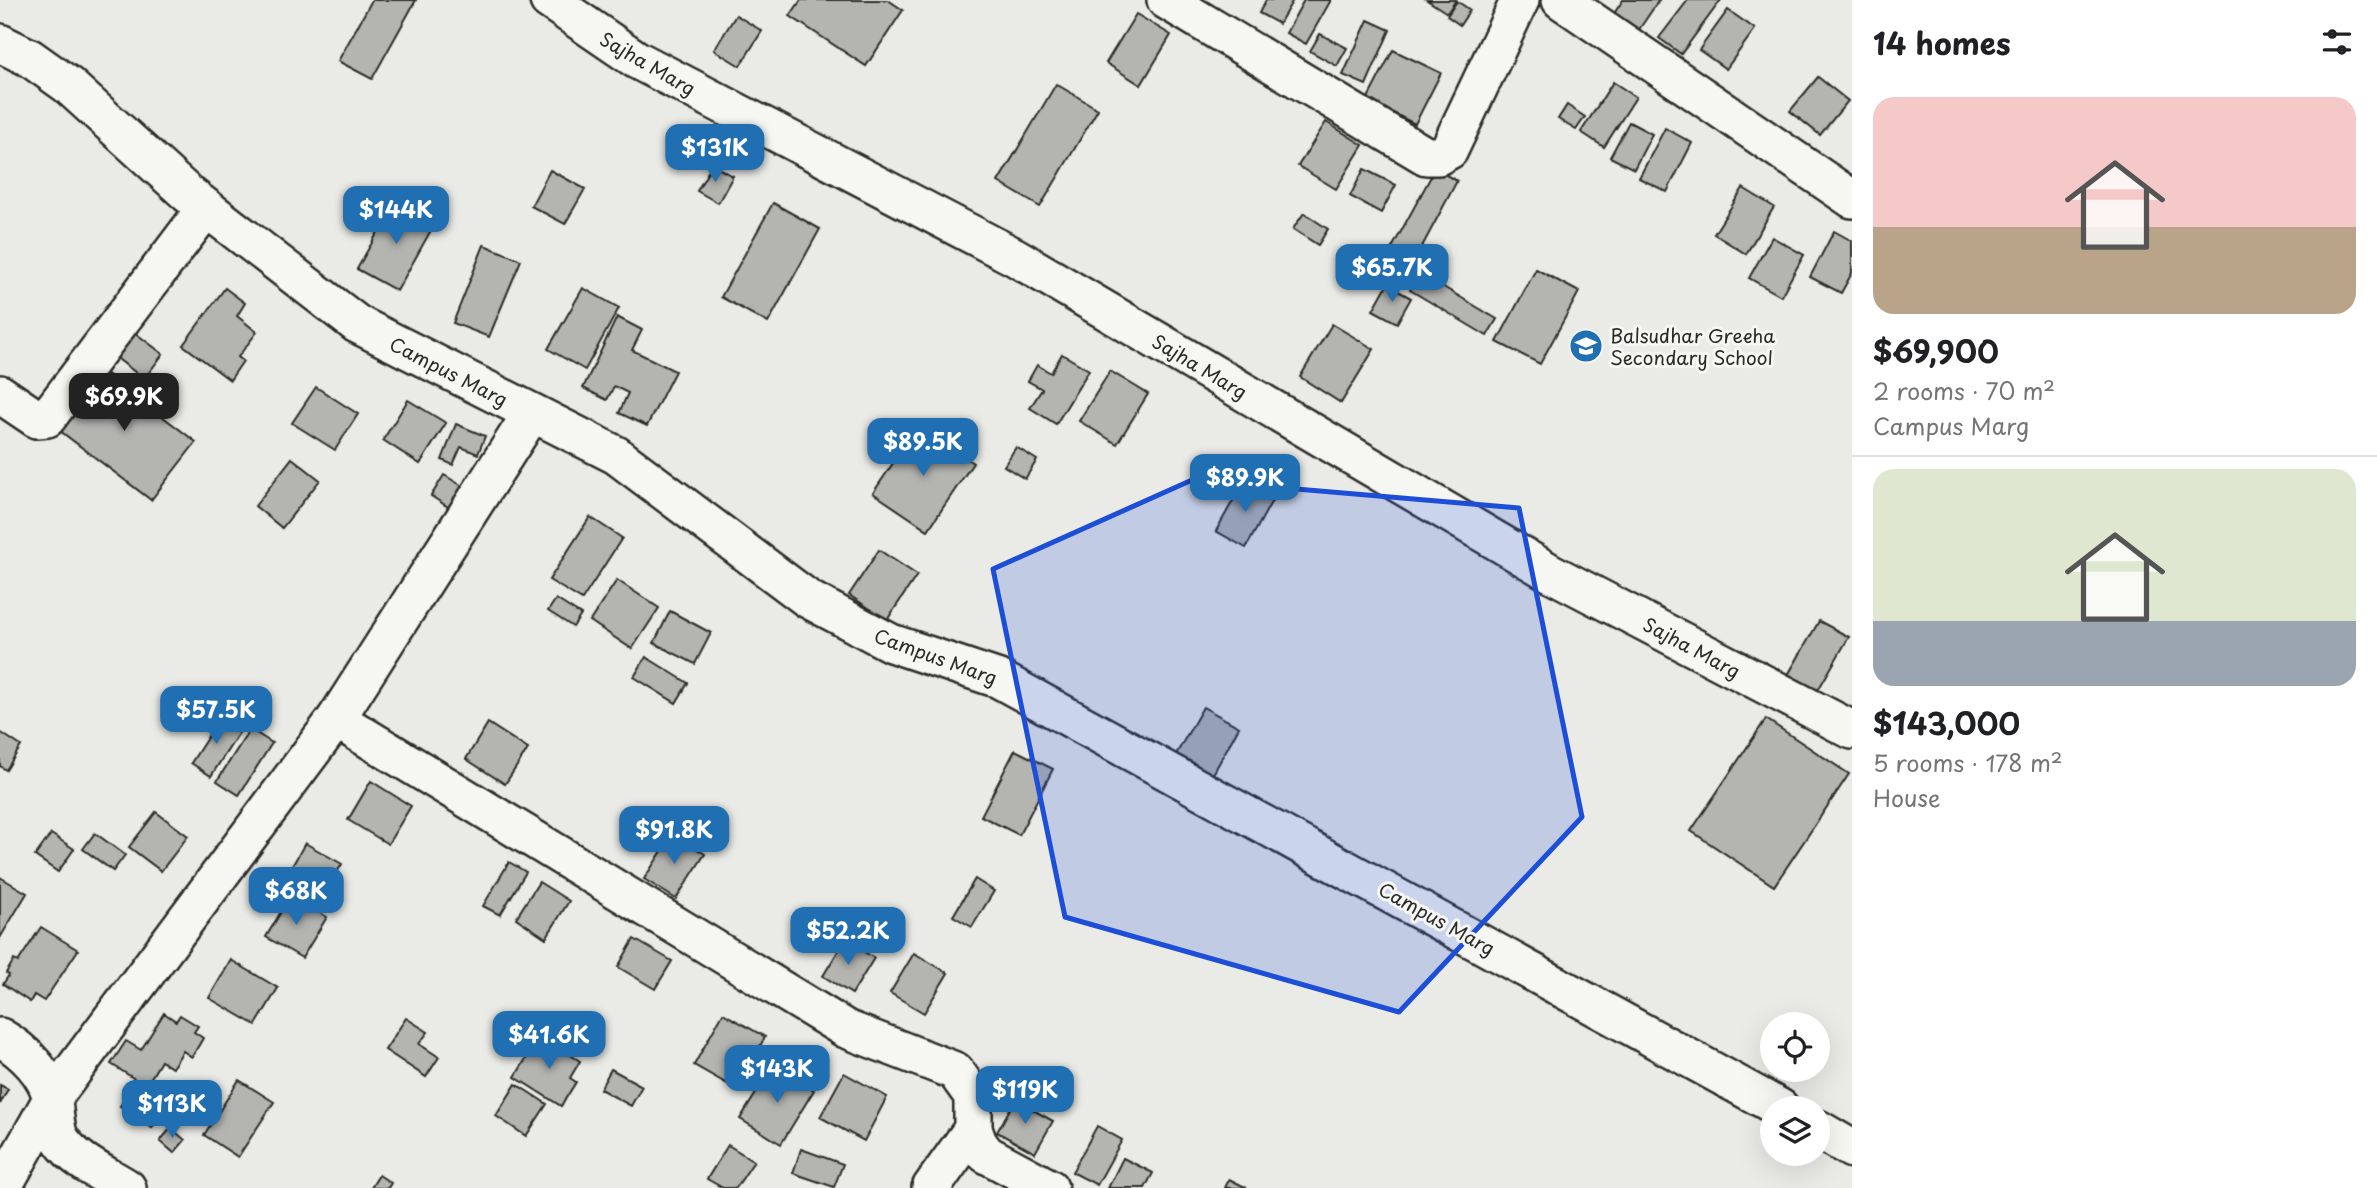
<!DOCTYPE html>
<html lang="en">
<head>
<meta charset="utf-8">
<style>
	:root { --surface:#fff; --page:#f2f2f2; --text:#202124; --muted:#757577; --line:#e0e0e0; --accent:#1f6fb2 }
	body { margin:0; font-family:"Playpen Sans",sans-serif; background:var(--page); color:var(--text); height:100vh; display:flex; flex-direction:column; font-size:26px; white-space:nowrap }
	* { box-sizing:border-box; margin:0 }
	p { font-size:23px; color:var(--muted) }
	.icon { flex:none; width:38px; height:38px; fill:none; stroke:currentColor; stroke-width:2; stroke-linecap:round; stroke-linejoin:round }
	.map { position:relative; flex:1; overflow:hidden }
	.drawer { display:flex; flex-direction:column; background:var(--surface); width:525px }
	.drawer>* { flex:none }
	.controls { position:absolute; left:1760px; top:1012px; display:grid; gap:14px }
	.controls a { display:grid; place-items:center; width:70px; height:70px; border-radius:50%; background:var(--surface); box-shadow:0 7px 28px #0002; font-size:35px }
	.price { position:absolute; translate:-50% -60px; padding:0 16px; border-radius:14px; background:var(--accent); color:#fff; font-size:23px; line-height:46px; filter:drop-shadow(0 2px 4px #0008) }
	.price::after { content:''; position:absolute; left:50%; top:42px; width:21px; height:16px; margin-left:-10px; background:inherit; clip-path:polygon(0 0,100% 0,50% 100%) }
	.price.selected { background:#222; color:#fff }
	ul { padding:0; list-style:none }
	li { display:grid; align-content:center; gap:14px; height:371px; padding:0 21px }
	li+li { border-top:2px solid var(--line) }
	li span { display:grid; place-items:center; height:217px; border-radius:21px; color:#555 }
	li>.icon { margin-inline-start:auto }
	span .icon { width:126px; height:126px; fill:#fffc; stroke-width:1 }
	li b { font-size:30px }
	h2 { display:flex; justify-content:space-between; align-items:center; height:84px; padding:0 21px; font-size:30px }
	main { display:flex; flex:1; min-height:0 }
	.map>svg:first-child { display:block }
	.building { fill:#b4b4b1; stroke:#2b2b2b; stroke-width:2 }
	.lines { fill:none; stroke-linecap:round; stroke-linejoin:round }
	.minor-casing { stroke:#2b2b2b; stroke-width:42 }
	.minor { stroke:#f6f6f2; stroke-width:37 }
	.marked { fill:#1d4ed8; fill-opacity:0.2; stroke:#1d4ed8; stroke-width:5; stroke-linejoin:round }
	.labels { text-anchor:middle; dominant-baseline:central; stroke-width:6; stroke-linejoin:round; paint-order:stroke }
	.street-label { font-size:19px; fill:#2b2b2b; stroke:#f6f6f2 }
	.poi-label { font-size:19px; fill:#2b2b2b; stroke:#f6f6f2; text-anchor:start }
</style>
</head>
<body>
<main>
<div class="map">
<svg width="1852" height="1188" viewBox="0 0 1852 1188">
	<rect width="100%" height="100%" fill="#eaeae6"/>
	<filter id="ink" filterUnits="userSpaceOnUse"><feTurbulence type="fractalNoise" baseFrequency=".0143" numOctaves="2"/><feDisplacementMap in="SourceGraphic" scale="14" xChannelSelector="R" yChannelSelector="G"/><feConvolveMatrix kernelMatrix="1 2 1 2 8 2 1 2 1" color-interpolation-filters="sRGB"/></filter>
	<g filter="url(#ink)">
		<g class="building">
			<path d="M 372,0 L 416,0 L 372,79 L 338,61 Z"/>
			<path d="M 801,0 L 888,0 L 903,10 L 866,66 L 790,16 Z"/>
			<path d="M 1266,0 L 1293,0 L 1279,24 L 1259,13 Z"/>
			<path d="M 1304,0 L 1331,0 L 1306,44 L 1286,33 Z"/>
			<path d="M 1427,0 L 1456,0 L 1447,13 Z"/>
			<path d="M 1623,0 L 1659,0 L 1638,31 L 1613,15 Z"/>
			<path d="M 1688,0 L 1721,0 L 1681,54 L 1659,38 Z"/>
			<path d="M 1457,1 L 1470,10 L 1460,25 L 1447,16 Z"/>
			<path d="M 1728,10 L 1755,29 L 1726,69 L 1699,50 Z"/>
			<path d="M 1136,14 L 1171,35 L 1141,85 L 1106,63 Z"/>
			<path d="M 736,15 L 762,31 L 740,66 L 714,50 Z"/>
			<path d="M 1368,20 L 1390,30 L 1366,85 L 1343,75 Z"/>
			<path d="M 1320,34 L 1347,48 L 1337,66 L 1310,51 Z"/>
			<path d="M 1393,50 L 1441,73 L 1415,124 L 1367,100 Z"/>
			<path d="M 1818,77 L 1848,101 L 1820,135 L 1790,111 Z"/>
			<path d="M 1613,82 L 1636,97 L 1604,147 L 1581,132 Z"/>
			<path d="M 1056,84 L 1098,109 L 1040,207 L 998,182 Z"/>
			<path d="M 1567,105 L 1585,117 L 1576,130 L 1558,119 Z"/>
			<path d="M 1326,122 L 1363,145 L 1336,189 L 1298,166 Z"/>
			<path d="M 1629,122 L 1652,134 L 1634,169 L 1610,157 Z"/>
			<path d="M 1665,128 L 1692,143 L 1667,192 L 1639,178 Z"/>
			<path d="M 712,165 L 733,176 L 718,203 L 697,191 Z"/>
			<path d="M 1364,169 L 1396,185 L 1381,213 L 1350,196 Z"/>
			<path d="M 1435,169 L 1457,181 L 1410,269 L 1387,257 Z"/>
			<path d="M 550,170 L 585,189 L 565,224 L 531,206 Z"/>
			<path d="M 1743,188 L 1774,207 L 1746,254 L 1714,234 Z"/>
			<path d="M 395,202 L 435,223 L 397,291 L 357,269 Z"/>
			<path d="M 773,203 L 820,229 L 768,323 L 721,297 Z"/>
			<path d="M 1304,213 L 1328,229 L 1318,245 L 1293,229 Z"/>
			<path d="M 1834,231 L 1852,241 L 1852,273 L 1841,293 L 1810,277 Z"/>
			<path d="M 1772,237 L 1804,255 L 1781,296 L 1749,278 Z"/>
			<path d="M 484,245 L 521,260 L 489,337 L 453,323 Z"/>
			<path d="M 1536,269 L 1579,292 L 1540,364 L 1497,342 Z"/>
			<path d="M 1420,273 L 1497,319 L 1487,336 L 1410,290 Z"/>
			<path d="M 1387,285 L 1411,298 L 1397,323 L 1373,310 Z"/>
			<path d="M 225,288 L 245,303 L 237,316 L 257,332 L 238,357 L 243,361 L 230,380 L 183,345 Z"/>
			<path d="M 583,288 L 619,308 L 585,370 L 548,349 Z"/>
			<path d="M 617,317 L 642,330 L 632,350 L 675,371 L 647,426 L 619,413 L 628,393 L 614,386 L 607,400 L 583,388 Z"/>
			<path d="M 1332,324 L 1374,349 L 1341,403 L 1300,377 Z"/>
			<path d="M 134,332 L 163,354 L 144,379 L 114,356 Z"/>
			<path d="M 1062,354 L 1089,370 L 1056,424 L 1030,408 L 1042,389 L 1028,381 L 1037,365 L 1051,373 Z"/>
			<path d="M 96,366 L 196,442 L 151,500 L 51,424 Z"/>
			<path d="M 1110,371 L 1148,394 L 1117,444 L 1079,421 Z"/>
			<path d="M 316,387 L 358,414 L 335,450 L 292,423 Z"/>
			<path d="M 408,400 L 446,423 L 420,464 L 383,440 Z"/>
			<path d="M 456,424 L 485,436 L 478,454 L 461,447 L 453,465 L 442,460 Z"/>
			<path d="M 918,426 L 973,463 L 928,530 L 873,493 Z"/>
			<path d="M 1016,447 L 1037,460 L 1025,479 L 1004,466 Z"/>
			<path d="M 292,458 L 320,480 L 282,528 L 255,506 Z"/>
			<path d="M 444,475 L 469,490 L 456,512 L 431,496 Z"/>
			<path d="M 1244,481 L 1274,497 L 1246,548 L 1216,531 Z"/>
			<path d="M 590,517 L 622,538 L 582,600 L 549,580 Z"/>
			<path d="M 879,550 L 917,575 L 887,620 L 849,595 Z"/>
			<path d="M 617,580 L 659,608 L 632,649 L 590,621 Z"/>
			<path d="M 556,599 L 581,615 L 573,627 L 548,611 Z"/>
			<path d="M 670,611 L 711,633 L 695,664 L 654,643 Z"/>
			<path d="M 1819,621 L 1849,637 L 1817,692 L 1788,675 Z"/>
			<path d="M 646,657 L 688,683 L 676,703 L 634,677 Z"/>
			<path d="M 1203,707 L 1239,727 L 1212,776 L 1175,756 Z"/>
			<path d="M 221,716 L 242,728 L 211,776 L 191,763 Z"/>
			<path d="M 1766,719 L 1849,774 L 1774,886 L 1691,831 Z"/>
			<path d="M 488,723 L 528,749 L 505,784 L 466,759 Z"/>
			<path d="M 250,729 L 272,743 L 239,795 L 217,781 Z"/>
			<path d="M 0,732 L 21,746 L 6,770 L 0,766 Z"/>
			<path d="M 1015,750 L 1053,769 L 1019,835 L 981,816 Z"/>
			<path d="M 371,781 L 411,806 L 388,844 L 348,820 Z"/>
			<path d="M 156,812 L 188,836 L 161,871 L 129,847 Z"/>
			<path d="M 95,833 L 125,855 L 113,871 L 83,849 Z"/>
			<path d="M 51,834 L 74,849 L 58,872 L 35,856 Z"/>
			<path d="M 673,834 L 705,854 L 676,899 L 644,879 Z"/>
			<path d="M 305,843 L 342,864 L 323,895 L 287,875 Z"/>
			<path d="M 509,862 L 526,872 L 500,915 L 483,906 Z"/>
			<path d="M 0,877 L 27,893 L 0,938 Z"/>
			<path d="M 975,879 L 994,891 L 972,927 L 953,916 Z"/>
			<path d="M 539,882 L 569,901 L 546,938 L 516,918 Z"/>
			<path d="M 291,895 L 327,917 L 302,958 L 266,937 Z"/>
			<path d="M 41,927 L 78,950 L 44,1001 L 34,995 L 30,1002 L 3,984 L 9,975 L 6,973 L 14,960 L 18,962 Z"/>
			<path d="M 634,939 L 672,961 L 655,989 L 618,967 Z"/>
			<path d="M 845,940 L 874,958 L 852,994 L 823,976 Z"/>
			<path d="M 914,953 L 948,973 L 924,1013 L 890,993 Z"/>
			<path d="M 231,960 L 278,988 L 256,1025 L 209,998 Z"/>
			<path d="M 164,1013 L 176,1021 L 180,1015 L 198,1026 L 194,1032 L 203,1038 L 192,1057 L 183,1051 L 172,1068 L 161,1061 L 146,1086 L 111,1064 L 126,1041 L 141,1050 Z"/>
			<path d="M 723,1013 L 765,1037 L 736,1089 L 694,1065 Z"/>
			<path d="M 406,1018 L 428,1032 L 419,1044 L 439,1057 L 426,1077 L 385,1050 Z"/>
			<path d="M 540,1036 L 580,1061 L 570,1078 L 576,1082 L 561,1106 L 515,1077 Z"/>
			<path d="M 773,1066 L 814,1090 L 781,1144 L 740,1119 Z"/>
			<path d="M 611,1069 L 642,1086 L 631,1106 L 600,1089 Z"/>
			<path d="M 844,1073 L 887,1097 L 864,1141 L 820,1117 Z"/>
			<path d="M 239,1080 L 274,1102 L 238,1157 L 204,1135 Z"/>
			<path d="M 516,1084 L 547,1104 L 526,1136 L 496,1116 Z"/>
			<path d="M 0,1085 L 8,1089 L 0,1104 Z"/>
			<path d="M 131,1090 L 163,1111 L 152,1128 L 120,1106 Z"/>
			<path d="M 1015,1100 L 1053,1121 L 1035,1153 L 997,1132 Z"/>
			<path d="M 1097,1126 L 1122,1140 L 1097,1185 L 1072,1172 Z"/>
			<path d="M 171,1128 L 185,1140 L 174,1153 L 160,1141 Z"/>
			<path d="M 728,1145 L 754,1161 L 736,1188 L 723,1188 L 707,1179 Z"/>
			<path d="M 801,1149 L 843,1164 L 834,1187 L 793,1173 Z"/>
			<path d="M 1123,1158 L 1153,1173 L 1145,1188 L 1108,1188 Z"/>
			<path d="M 379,1175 L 391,1183 L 388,1188 L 371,1188 Z"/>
			<path d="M 1229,1179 L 1247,1188 L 1225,1188 Z"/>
		</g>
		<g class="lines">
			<defs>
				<g id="minor">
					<path d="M 549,0 L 637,60 L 1015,257 L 1551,573 L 1852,730"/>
					<path d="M 1166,0 L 1426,156 L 1438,156 L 1449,150 L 1520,0"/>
					<path d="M 1561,0 L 1852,199"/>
					<path d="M 0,43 L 30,58 L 68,85 L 187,193 L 357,324 L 616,455 L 808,599 L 891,643 L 999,679 L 1780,1108"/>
					<path d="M 0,394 L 37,419 L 47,418 L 206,208"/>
					<path d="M 336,719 L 846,1029 L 955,1071 L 973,1096 L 973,1129 L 978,1143 L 986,1154 L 1049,1188"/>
					<path d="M 0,1037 C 24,1051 48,1074 53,1103 C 55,1114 55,1131 61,1140 C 76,1162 105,1174 127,1188"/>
					<path d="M 1818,1129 L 1852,1149"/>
					<path d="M 2,1188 L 52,1099 L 336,719 L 532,413"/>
					<path d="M 931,1188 L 973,1129"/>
				</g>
			</defs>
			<use href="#minor" class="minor-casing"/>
			<use href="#minor" class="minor"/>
		</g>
	</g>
	<path class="marked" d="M 1192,480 L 1519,508 L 1582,817 L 1399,1012 L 1065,917 L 993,569 Z"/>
	<defs>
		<symbol id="school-disc" viewBox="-11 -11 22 22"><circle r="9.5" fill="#1f6fb2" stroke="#f6f6f2"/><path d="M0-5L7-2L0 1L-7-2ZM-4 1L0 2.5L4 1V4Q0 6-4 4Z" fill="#fff"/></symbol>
	</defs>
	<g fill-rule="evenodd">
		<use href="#school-disc" x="1567" y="327" width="38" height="38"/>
	</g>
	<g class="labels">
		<g class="street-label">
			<text transform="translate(648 63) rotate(30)">Sajha Marg</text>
			<text transform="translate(1200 366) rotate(31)">Sajha Marg</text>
			<text transform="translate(449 371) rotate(27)">Campus Marg</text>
			<text transform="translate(1692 647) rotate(28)">Sajha Marg</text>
			<text transform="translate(936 656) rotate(20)">Campus Marg</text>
			<text transform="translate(1437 918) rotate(29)">Campus Marg</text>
		</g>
		<g class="poi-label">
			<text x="1610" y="335">Balsudhar Greeha<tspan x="1610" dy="22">Secondary School</tspan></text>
		</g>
	</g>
</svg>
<div class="controls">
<a><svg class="icon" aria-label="locate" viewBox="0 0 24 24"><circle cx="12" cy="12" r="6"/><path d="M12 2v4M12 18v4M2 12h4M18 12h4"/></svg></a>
<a><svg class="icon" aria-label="layers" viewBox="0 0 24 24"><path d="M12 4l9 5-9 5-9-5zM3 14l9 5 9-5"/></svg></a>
</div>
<b class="price" style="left:715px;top:184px">$131K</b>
<b class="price" style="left:396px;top:246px">$144K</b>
<b class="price" style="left:1392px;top:304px">$65.7K</b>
<b class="price selected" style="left:124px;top:433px">$69.9K</b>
<b class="price" style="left:923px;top:478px">$89.5K</b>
<b class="price" style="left:1245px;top:514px">$89.9K</b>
<b class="price" style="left:216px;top:746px">$57.5K</b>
<b class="price" style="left:674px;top:866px">$91.8K</b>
<b class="price" style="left:296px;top:927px">$68K</b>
<b class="price" style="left:848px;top:967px">$52.2K</b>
<b class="price" style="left:549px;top:1071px">$41.6K</b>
<b class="price" style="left:777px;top:1105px">$143K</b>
<b class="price" style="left:1025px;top:1126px">$119K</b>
<b class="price" style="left:172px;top:1140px">$113K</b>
</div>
<section class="drawer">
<h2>14 homes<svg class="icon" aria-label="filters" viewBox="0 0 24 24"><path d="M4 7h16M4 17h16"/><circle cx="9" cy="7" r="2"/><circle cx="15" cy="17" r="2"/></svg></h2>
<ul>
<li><span style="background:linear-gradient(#f6c9c9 60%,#b9a48a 0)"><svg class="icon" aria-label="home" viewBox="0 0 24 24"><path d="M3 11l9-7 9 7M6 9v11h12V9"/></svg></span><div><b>$69,900</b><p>2 rooms · 70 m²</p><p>Campus Marg</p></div></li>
<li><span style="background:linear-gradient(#dfe7d0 70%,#9aa5b1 0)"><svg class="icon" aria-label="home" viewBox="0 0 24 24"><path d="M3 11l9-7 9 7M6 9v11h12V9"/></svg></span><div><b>$143,000</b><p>5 rooms · 178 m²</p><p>House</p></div></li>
</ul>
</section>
</main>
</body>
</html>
